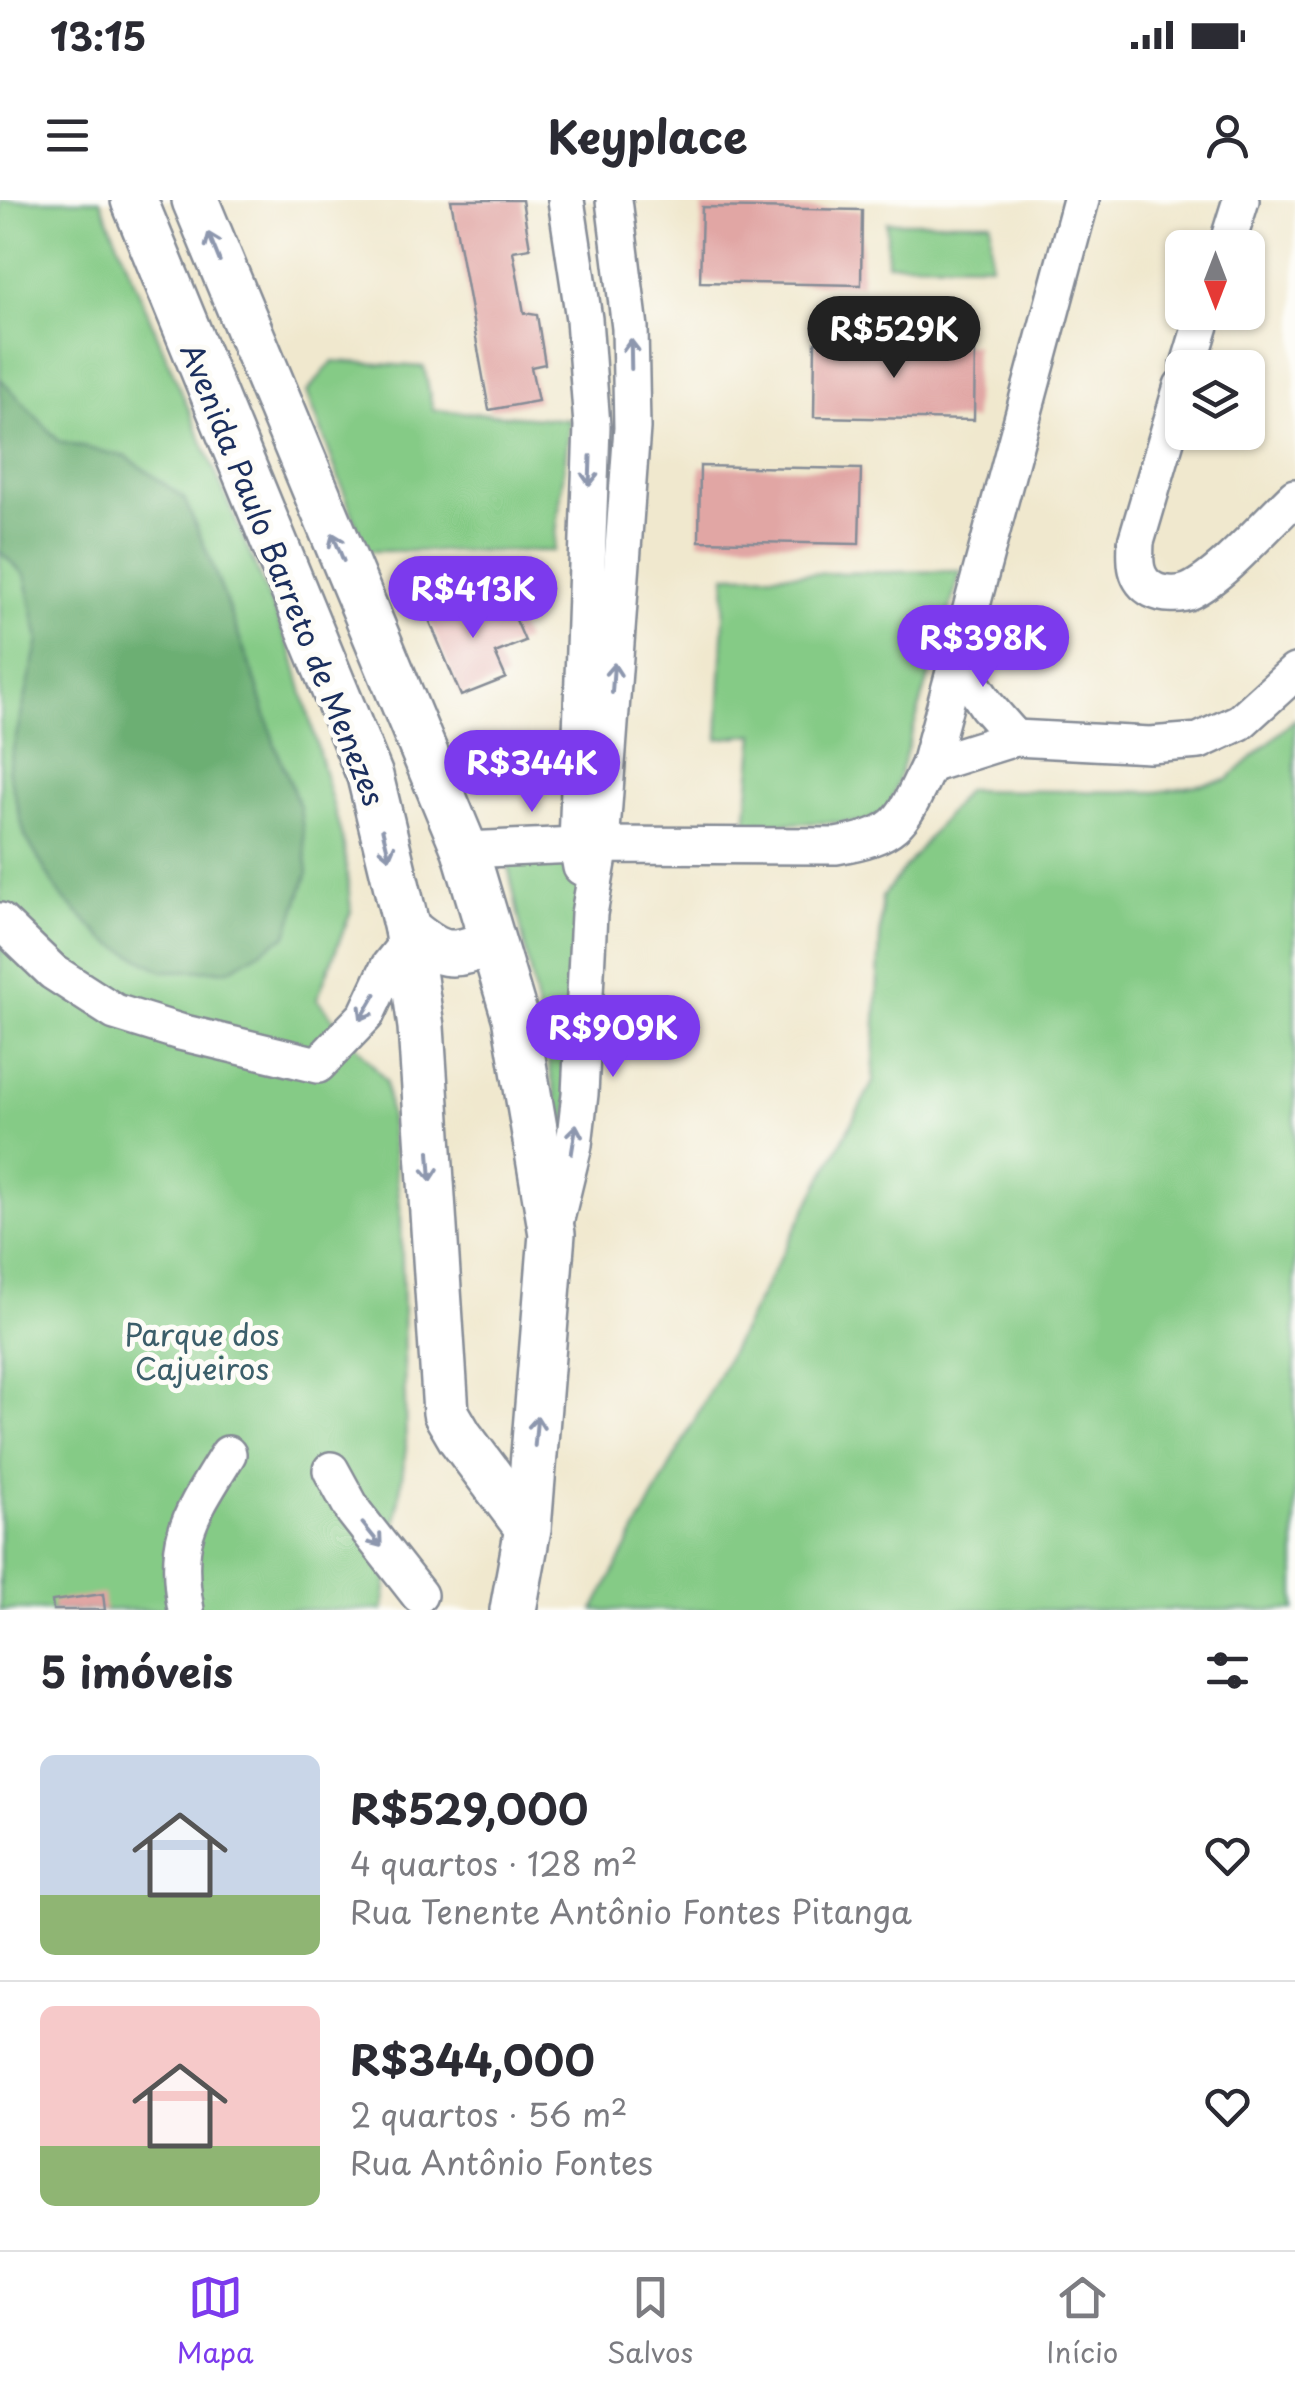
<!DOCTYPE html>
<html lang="pt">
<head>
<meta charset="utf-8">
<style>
	:root { --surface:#fff; --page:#f2f2f3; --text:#2b2b33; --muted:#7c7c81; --line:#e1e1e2; --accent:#7c3aed }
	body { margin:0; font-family:"Playpen Sans",sans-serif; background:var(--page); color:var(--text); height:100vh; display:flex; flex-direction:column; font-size:38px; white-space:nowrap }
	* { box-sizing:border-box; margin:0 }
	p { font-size:32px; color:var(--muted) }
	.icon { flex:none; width:55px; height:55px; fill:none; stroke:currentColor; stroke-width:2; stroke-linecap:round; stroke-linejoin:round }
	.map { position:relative; height:1410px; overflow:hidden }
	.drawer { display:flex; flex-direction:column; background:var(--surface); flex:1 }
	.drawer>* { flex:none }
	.needle { width:65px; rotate:180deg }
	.controls { position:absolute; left:1165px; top:30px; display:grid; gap:20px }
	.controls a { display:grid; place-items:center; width:100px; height:100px; border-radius:15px; background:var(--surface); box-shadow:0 2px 8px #0004; font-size:50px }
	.price { position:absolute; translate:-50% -85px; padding:0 22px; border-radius:35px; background:var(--accent); color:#fff; font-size:32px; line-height:65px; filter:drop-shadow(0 2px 5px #0008) }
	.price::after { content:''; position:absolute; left:50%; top:60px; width:30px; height:22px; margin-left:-15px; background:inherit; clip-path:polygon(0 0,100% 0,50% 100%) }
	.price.selected { background:#222; color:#fff }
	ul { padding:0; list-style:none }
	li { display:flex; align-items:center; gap:30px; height:250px; padding:0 40px }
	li+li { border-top:2px solid var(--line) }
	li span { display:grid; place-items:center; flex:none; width:280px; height:200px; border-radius:15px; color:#555 }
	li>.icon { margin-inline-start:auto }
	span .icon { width:120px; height:120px; fill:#fffc; stroke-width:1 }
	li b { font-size:42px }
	h2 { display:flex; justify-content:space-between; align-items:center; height:120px; padding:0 40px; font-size:42px }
	.status { display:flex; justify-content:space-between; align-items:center; height:70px; padding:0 50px; background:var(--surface); direction:ltr }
	.status svg { height:28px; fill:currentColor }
	header { display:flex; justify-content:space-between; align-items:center; height:130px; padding:0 40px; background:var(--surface); font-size:45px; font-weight:700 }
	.tab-bar { display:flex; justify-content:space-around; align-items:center; height:140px; border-top:2px solid var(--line); background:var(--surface); font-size:28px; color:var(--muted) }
	.tab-bar a { display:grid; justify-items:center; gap:5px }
	.tab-bar .selected { color:var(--accent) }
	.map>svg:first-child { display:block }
	.green { fill:#85cb86; stroke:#507d72; stroke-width:2.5 }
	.forest { fill:#6caf73; stroke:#446f68; stroke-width:2.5 }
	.building { fill:#e1a6a4 }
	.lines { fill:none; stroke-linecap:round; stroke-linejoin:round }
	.minor-casing { stroke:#868c96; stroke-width:40 }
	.major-casing { stroke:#868c96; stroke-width:50 }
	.minor { stroke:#fff; stroke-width:35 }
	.major { stroke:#fff; stroke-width:45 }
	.oneway { stroke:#8d97ae }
	.labels { text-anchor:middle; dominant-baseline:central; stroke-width:10; stroke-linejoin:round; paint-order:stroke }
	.street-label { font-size:30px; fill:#1b2f5e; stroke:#fdfcf7 }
	.park-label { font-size:30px; fill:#3b5e6a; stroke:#fdfcf7 }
</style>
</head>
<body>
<div class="status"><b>13:15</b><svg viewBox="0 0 49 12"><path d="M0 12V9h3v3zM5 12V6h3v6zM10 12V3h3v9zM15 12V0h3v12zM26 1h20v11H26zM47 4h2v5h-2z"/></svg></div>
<header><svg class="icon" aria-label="menu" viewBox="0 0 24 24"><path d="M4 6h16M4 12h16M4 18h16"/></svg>Keyplace<svg class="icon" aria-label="person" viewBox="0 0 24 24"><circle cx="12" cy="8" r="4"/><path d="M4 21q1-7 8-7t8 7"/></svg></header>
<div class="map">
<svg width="1295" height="1410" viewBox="0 0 1295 1410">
	<rect width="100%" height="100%" fill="#fdfcf7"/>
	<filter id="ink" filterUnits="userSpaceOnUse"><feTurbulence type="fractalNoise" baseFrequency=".01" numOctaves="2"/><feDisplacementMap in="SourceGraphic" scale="20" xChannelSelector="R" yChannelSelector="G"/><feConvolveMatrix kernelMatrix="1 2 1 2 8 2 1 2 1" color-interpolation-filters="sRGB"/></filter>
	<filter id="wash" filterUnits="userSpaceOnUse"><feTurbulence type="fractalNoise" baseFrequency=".0048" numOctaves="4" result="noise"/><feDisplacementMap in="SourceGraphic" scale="40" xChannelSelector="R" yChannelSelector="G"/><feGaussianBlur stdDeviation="2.25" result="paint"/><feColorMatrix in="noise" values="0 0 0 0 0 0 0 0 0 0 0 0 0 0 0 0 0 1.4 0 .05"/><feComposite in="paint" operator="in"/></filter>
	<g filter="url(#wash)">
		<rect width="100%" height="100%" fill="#f0e8ce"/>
		<g class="green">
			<path d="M 0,0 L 100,0 L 292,453 L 344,646 L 351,711 L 317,799 L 386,881 L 401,1015 L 406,1249 L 383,1410 L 0,1410 Z"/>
			<path d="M 887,22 L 991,22 L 991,64 L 887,63 Z"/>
			<path d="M 333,161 L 424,167 L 433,210 L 570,220 L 554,351 L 366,351 L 307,192 Z"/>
			<path d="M 961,371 L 889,609 L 865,622 L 746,624 L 755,534 L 718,539 L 726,375 Z"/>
			<path d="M 1295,519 L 1295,1410 L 594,1410 L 873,882 L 882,697 L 966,590 L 1157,592 L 1227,580 Z"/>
			<path d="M 507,660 L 584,663 L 566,947 Z"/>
		</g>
		<path class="forest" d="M 0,178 L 60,242 L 127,257 L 184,298 L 210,359 L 256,482 L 275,545 L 300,607 L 308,672 L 287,735 L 229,770 L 163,771 L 105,740 L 59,694 L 25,636 L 8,570 L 39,440 L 25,375 L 0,352 Z"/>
		<g id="blocks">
			<g class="building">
				<path d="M 451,0 L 522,0 L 530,48 L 513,51 L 524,113 L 537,115 L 545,164 L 531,167 L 538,201 L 489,210 Z"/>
				<path d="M 702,7 L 862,10 L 861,85 L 700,82 Z"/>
				<path d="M 815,142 L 975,145 L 974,220 L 814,217 Z"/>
				<path d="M 700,266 L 861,269 L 859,344 L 699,341 Z"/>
				<path d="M 472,391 L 484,419 L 511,408 L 525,441 L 495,453 L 506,478 L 461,496 L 425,410 Z"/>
				<path d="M 103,1394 L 105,1410 L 53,1410 L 52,1401 Z"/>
			</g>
		</g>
	</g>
	<g filter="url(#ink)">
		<use href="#blocks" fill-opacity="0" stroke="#868c96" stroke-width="2.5"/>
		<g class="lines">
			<defs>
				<g id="minor">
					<path d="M 566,0 L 584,119 L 592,226 L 577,645 L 581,667"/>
					<path d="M 1226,48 L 1241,0"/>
					<path d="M 1188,168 L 1205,112"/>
					<path d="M 1182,186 L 1136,342 C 1135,361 1134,380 1153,390 C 1163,395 1180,396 1190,391 C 1223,375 1267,323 1295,297"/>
					<path d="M 956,460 L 987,506 L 1015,538"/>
					<path d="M 929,565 L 1015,538 L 1150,545 L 1199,541 L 1240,522 L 1295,472"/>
					<path d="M 465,650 L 577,645 L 836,646 C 901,635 902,621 929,565 L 1081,0"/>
					<path d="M 0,721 L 53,772 L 115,812 L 180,832 L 318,865 L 366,815 L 389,766 L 408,742"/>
					<path d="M 555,1023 L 574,945 L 580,894 L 589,714 L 601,645 L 632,228 L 630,128 L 614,0"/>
					<path d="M 331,1270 L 354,1312 L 419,1395"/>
					<path d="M 186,1410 C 172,1336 191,1315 228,1254"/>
				</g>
				<g id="major">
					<path d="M 134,0 L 370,576 L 407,729 L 421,827 L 446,1213 L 460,1237 L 528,1328"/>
					<path d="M 195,0 L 465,650 L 515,817 L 552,1034 L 528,1328 L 513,1410"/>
					<path d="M 407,729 C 440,757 451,760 491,741"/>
				</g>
			</defs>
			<use href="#minor" class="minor-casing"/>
			<use href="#major" class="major-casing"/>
			<use href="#minor" class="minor"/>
			<use href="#major" class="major"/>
		</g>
		<defs><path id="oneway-shaft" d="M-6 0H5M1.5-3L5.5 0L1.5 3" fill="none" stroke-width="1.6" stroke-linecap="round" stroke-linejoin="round" transform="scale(2.5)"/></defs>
		<g class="oneway">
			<use href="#oneway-shaft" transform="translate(214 47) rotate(-112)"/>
			<use href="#oneway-shaft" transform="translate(631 154) rotate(-91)"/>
			<use href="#oneway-shaft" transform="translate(590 271) rotate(92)"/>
			<use href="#oneway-shaft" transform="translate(338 347) rotate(-112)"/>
			<use href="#oneway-shaft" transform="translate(613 478) rotate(-86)"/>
			<use href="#oneway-shaft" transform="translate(386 644) rotate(76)"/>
			<use href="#oneway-shaft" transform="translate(368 807) rotate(120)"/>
			<use href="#oneway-shaft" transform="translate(574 939) rotate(-81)"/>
			<use href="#oneway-shaft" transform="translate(430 966) rotate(86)"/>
			<use href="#oneway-shaft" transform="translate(536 1231) rotate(-85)"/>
			<use href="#oneway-shaft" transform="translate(372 1335) rotate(51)"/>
		</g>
	</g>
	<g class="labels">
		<g class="street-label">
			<text transform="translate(284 374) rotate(68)">Avenida Paulo Barreto de Menezes</text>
		</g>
		<g class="park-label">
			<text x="202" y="1133">Parque dos<tspan x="202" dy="34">Cajueiros</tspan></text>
		</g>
	</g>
</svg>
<div class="controls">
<a><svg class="needle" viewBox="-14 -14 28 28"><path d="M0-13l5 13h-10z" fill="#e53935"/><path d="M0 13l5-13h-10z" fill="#7c7c81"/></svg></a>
<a><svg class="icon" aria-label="layers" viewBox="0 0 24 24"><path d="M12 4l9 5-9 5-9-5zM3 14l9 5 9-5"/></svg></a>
</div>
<b class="price selected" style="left:894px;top:181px">R$529K</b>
<b class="price" style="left:473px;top:441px">R$413K</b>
<b class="price" style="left:983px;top:490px">R$398K</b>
<b class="price" style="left:532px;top:615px">R$344K</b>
<b class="price" style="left:613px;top:880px">R$909K</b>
</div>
<section class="drawer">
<h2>5 imóveis<svg class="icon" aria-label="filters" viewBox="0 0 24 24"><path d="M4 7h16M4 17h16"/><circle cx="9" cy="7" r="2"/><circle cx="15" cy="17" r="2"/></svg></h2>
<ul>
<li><span style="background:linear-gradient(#c9d6e8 70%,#8fb573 0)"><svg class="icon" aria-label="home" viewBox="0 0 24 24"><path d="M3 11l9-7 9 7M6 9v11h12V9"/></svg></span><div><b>R$529,000</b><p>4 quartos · 128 m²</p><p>Rua Tenente Antônio Fontes Pitanga</p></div><svg class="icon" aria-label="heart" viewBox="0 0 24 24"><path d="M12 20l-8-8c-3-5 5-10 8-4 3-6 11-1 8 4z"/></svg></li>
<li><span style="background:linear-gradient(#f6c9c9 70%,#8fb573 0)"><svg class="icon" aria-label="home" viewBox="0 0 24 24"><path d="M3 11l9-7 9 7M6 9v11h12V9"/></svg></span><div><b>R$344,000</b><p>2 quartos · 56 m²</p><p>Rua Antônio Fontes</p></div><svg class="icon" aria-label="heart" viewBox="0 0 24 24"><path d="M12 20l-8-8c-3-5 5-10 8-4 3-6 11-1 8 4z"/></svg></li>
</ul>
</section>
<nav class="tab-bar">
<a class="selected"><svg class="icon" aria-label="map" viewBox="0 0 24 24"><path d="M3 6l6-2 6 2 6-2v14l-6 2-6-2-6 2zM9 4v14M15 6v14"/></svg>Mapa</a>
<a><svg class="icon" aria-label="saved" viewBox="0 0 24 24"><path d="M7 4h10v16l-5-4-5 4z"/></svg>Salvos</a>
<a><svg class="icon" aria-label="home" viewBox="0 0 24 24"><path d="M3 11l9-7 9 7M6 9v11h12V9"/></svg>Início</a>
</nav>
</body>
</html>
